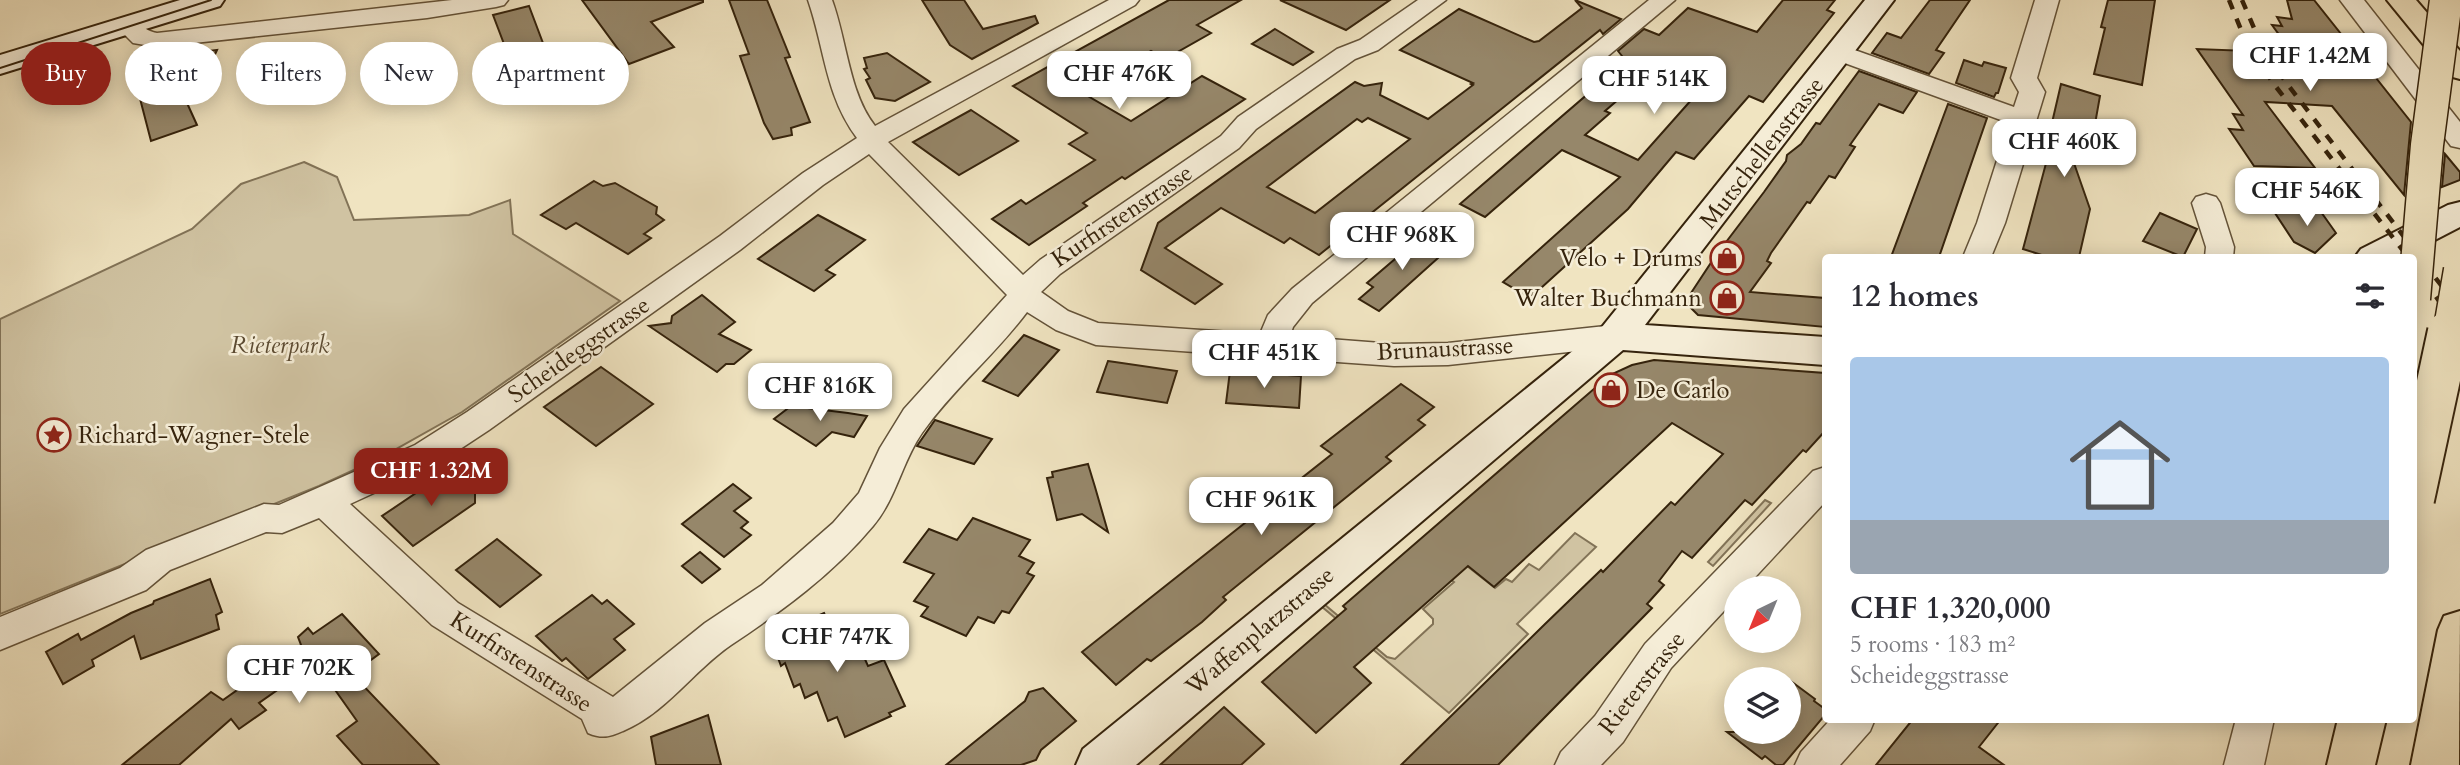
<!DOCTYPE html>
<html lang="en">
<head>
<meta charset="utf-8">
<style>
	:root { --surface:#fff; --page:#f2f2f3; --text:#2b2b33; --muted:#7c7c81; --line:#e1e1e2; --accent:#8f2418 }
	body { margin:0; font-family:Cardo,serif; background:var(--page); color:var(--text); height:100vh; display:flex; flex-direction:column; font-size:26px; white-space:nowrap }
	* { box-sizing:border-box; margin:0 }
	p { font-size:23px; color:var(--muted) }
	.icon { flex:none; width:38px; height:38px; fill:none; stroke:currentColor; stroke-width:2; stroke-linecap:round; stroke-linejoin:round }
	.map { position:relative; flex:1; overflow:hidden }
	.sheet { position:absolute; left:1822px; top:254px; width:595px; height:469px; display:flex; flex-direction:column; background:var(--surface); border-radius:7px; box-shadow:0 4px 18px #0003 }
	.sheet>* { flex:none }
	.guide { position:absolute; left:21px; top:42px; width:665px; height:63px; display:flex; gap:14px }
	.needle { width:46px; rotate:223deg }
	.tools { position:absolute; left:1724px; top:576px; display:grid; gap:14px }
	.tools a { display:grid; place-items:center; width:77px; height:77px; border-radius:50%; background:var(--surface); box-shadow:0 4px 18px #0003; font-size:35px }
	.price { position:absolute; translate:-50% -60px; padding:0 16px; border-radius:14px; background:#fff; color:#222; font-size:23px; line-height:46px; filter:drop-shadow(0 2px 4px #0008) }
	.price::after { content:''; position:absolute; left:50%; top:42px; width:21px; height:16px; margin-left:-10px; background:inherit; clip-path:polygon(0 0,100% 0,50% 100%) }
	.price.on { background:var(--accent); color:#fff }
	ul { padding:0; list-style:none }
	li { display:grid; align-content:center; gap:14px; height:371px; padding:0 28px }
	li+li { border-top:2px solid var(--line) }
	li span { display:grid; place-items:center; height:217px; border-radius:7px; color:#555 }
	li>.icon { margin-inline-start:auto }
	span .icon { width:126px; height:126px; fill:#fffc; stroke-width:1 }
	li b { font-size:30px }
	h2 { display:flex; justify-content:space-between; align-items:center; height:84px; padding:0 28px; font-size:30px }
	.tag { padding:0 24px; border-radius:32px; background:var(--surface); box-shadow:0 4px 18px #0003; font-size:24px; line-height:63px }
	.tag.on { background:var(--accent); color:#fff }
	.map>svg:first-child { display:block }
	.green { fill:#d0c3a2; stroke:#827357; stroke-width:2 }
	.pier { fill:#f0e4c1 }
	.building { fill:#96876a; stroke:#35230c; stroke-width:2; fill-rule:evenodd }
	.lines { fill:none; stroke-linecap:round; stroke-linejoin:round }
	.street-casing { stroke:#645339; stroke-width:3 }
	.secondary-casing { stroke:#35230c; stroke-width:4 }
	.primary-casing { stroke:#35230c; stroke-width:4 }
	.highway-casing { stroke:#35230c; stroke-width:4 }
	.street { fill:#f5edd7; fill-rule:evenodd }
	.secondary { fill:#f5edd7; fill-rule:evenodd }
	.primary { fill:#f0e4c1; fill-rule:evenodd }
	.highway { fill:#f0e4c1; fill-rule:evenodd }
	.tram { stroke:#35230c; stroke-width:2 }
	.rail { stroke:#35230c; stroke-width:4.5; stroke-dasharray:10 10; stroke-linecap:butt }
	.highway-bridge-far1-casing { stroke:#35230c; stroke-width:35; stroke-linecap:butt }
	.highway-bridge-casing { stroke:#35230c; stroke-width:46; stroke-linecap:butt }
	.highway-bridge-far1 { stroke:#f0e4c1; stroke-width:32 }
	.highway-bridge { stroke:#f0e4c1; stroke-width:42 }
	.labels { text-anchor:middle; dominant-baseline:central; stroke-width:5; stroke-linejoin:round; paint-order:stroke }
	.street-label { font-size:24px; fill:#35230c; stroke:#f5edd7 }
	.poi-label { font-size:24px; fill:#35230c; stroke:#f5edd7; text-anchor:end }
	.park-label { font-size:24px; font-style:italic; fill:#5c4b32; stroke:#f5edd7 }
</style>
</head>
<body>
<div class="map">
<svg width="2460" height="765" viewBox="0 0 2460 765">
	<rect width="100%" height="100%" fill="#f0e4c1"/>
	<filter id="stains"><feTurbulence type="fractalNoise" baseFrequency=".00286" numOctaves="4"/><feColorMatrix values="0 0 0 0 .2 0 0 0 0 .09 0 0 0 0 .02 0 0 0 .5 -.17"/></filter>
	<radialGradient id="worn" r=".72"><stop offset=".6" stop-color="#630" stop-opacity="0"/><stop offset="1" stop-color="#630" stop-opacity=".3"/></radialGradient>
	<g class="green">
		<path d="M 304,162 L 337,177 L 354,220 L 469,215 L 510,200 L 513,234 L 620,301 L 462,412 L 380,458 L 319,486 L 0,614 L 0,319 L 192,229 L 241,184 Z"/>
		<path d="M 1765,500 L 1771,503 L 1713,566 L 1708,562 Z"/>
		<path d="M 1575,533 L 1596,547 L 1517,624 L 1528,634 L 1449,713 L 1321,606 L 1324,604 L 1387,657 L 1395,659 L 1433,624 L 1433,619 L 1423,609 L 1454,582 L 1424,559 L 1439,544 L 1495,588 L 1506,579 L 1512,582 L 1529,564 L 1539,570 Z"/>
	</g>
	<path class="pier" d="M 2460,276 L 2460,765 L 2306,765 L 2316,719 L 2413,719 L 2413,308 Z"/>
	<g class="building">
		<path d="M 582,0 L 703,0 L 703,2 L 651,22 L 674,47 L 629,64 Z"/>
		<path d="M 729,0 L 767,0 L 790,57 L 785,58 L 810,122 L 791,128 L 792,135 L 773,139 L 764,123 L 740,56 L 749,54 Z"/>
		<path d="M 922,0 L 964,0 L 983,29 L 1035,16 L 1038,23 L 972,59 L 950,45 Z"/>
		<path d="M 1169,0 L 1241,0 L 1197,25 L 1211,33 L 1165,59 L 1151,51 L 1081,92 L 1131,121 L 1202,76 L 1245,99 L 1125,179 L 1122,177 L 1083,203 L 1087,206 L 1029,245 L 992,219 L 1021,200 L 1026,204 L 1095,160 L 1069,144 L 1087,133 L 1013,86 Z"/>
		<path d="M 1280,0 L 1390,0 L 1346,30 Z"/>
		<path d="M 1575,0 L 1621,19 L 1603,34 L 1600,30 L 1319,255 L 1290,238 L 1284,243 L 1221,208 L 1165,248 L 1222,284 L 1195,304 L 1141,270 L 1158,223 L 1355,82 L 1364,86 L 1382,83 L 1380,95 L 1428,119 L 1473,85 L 1471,84 L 1473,83 L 1400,50 L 1459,9 L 1534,42 L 1539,41 L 1582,8 ZM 1368,118 L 1410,139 L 1315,213 L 1267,187 L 1357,119 L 1362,122 Z"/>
		<path d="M 1783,0 L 1835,0 L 1827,10 L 1834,13 L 1763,102 L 1749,96 L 1694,159 L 1676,152 L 1628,209 L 1530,298 L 1503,282 L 1620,177 L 1562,150 L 1485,217 L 1460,204 L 1626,61 L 1618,51 L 1644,29 L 1659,35 L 1688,8 L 1757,32 ZM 1655,68 L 1701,89 L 1638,160 L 1585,135 L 1610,113 L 1605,111 Z"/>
		<path d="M 1930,0 L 1970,0 L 1936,50 L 1944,53 L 1929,74 L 1872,53 L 1887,33 L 1901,38 Z"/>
		<path d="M 2108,0 L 2155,0 L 2142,85 L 2094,74 L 2105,28 L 2101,27 Z"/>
		<path d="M 2287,0 L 2314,0 L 2411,122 L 2404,195 L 2332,106 L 2265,102 L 2315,168 L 2254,166 L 2229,129 L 2243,130 L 2233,114 L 2243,115 L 2197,49 L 2275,52 L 2268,42 L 2285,43 L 2272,25 L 2282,26 L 2277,17 L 2292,19 Z"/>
		<path d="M 529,6 L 546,51 L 563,69 L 520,86 L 493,15 Z"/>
		<path d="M 1275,29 L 1313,52 L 1293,65 L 1252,44 Z"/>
		<path d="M 217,50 L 193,101 L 187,103 L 197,125 L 151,141 L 137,87 L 154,83 L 168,56 Z"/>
		<path d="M 887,53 L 930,82 L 895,101 L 875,98 L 866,80 L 870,78 L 864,69 L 867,68 L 864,58 Z"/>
		<path d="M 1964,60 L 1982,66 L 1984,62 L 2006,68 L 1998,93 L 1996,93 L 1994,97 L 1956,83 Z"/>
		<path d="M 1859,71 L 1917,92 L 1903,113 L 1879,104 L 1850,145 L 1855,147 L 1835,178 L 1829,176 L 1810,203 L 1807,202 L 1771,253 L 1767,261 L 1771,263 L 1750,292 L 1825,298 L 1825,327 L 1698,315 L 1685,302 L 1716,255 L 1717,250 L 1723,246 L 1764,192 L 1786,161 L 1787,155 L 1801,144 L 1816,123 L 1820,124 Z"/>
		<path d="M 2061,84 L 2100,96 L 2090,152 L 2068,146 L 2090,209 L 2079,257 L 2048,257 L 2023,249 L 2052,141 L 2048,140 Z"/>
		<path d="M 1948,104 L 1987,118 L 1939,257 L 1891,257 Z"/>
		<path d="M 971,110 L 1018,141 L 959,175 L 913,142 Z"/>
		<path d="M 2445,154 L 2460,172 L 2460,180 L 2442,187 Z"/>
		<path d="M 594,181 L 603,186 L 615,183 L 657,207 L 656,214 L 664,220 L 644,234 L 651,238 L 628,254 L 576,223 L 566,229 L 541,215 Z"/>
		<path d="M 2273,210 L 2321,212 L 2336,233 L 2315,253 L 2294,242 Z"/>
		<path d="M 2160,213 L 2197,229 L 2183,257 L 2143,241 Z"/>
		<path d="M 818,215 L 865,240 L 826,270 L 835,275 L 814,291 L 758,259 Z"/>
		<path d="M 1423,235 L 1448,249 L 1379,311 L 1359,299 L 1373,287 L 1367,283 Z"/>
		<path d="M 702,295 L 735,322 L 719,334 L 751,350 L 734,364 L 726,364 L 717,372 L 649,326 L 671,323 L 672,316 Z"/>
		<path d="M 1024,335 L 1059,350 L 1018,396 L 983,381 Z"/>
		<path d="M 1654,360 L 1825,373 L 1825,431 L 1806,452 L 1803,450 L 1752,505 L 1745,500 L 1692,558 L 1682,551 L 1659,581 L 1664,585 L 1647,604 L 1652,608 L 1498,765 L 1401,765 L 1544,625 L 1601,570 L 1603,572 L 1671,502 L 1675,505 L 1723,454 L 1672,423 L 1494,587 L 1468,566 L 1354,667 L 1371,683 L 1316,733 L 1262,682 L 1346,609 L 1343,606 L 1610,375 L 1632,365 Z"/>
		<path d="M 1108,361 L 1177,371 L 1167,403 L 1097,392 Z"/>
		<path d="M 601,367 L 653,404 L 596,446 L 544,407 Z"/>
		<path d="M 1230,371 L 1301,376 L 1299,408 L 1226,403 Z"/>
		<path d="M 1401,384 L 1434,407 L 1418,420 L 1425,425 L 1386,457 L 1391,461 L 1223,597 L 1226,600 L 1202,622 L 1151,661 L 1147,659 L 1116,685 L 1082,652 L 1332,454 L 1321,446 Z"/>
		<path d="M 791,406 L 848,413 L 867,416 L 854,437 L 832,432 L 816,446 L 774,419 Z"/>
		<path d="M 935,420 L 992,439 L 974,464 L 917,446 Z"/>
		<path d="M 1088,464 L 1095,487 L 1108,532 L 1082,514 L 1057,520 L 1047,478 L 1053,477 L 1052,472 Z"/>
		<path d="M 450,470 L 475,493 L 475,503 L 413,546 L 382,516 Z"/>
		<path d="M 733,484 L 751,498 L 734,511 L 748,522 L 741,528 L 751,535 L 724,557 L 682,524 Z"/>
		<path d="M 973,518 L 1030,540 L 1019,556 L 1034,563 L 1027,573 L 1034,576 L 1009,613 L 1002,611 L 994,623 L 978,617 L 966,636 L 921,616 L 928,607 L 914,601 L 934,574 L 904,562 L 929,529 L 957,540 Z"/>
		<path d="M 497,539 L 541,575 L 500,607 L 456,570 Z"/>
		<path d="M 700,552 L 720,569 L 702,583 L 682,566 Z"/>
		<path d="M 210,579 L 222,612 L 216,615 L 219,629 L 141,659 L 134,636 L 92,660 L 94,666 L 63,684 L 46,652 L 78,634 L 81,640 L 131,613 L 153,604 L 154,601 Z"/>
		<path d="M 592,595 L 602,604 L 607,600 L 634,624 L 614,639 L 625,650 L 588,679 L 566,658 L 562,661 L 536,636 Z"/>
		<path d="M 824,613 L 834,637 L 852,630 L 868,666 L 884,660 L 905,706 L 889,713 L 891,716 L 845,737 L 837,717 L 828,721 L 817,692 L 805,698 L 800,684 L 794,687 L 785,663 L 781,666 L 770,636 Z"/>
		<path d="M 342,614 L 379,654 L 352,674 L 439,765 L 363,765 L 337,736 L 357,721 L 316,663 L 259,703 L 266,710 L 239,729 L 231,719 L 179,765 L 122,765 L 211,692 L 223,700 L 301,645 L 298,637 L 308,628 L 313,634 Z"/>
		<path d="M 1788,679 L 1815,699 L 1814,701 L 1825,709 L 1825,715 L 1783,765 L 1776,765 L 1765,756 L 1762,759 L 1727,732 L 1788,732 Z"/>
		<path d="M 1043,688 L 1076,721 L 1041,750 L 1036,760 L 1021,765 L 946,765 L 1025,701 L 1029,692 Z"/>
		<path d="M 1224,707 L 1264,744 L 1241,765 L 1160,765 Z"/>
		<path d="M 708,715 L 721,765 L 656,765 L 651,737 Z"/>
		<path d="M 1913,719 L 2001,719 L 1979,747 L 2004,765 L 1876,765 Z"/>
	</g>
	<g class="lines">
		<defs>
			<g id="street">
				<path d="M 452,0 L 508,0 L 504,5 L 496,7 L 427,18 L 157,47 L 133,43 L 115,25 L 119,20 C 137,15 141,31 157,33 Z"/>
				<path d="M 808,0 L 832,0 C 847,41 849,93 875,126 L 1109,0 L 1139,0 L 1135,5 L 888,142 L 1023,275 L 1040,260 L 1221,136 L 1238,117 L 1337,49 L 1360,40 L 1418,0 L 1446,0 L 1378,50 L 1355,59 L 1256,129 L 1239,148 L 1060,274 L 1041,292 L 1068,311 L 1098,323 L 1260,334 L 1268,315 L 1292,289 L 1649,0 L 1675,0 L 1312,303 L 1293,327 L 1290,336 L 1394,344 L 1448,343 L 1615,325 L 1626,328 L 1630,336 L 1626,344 L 1615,347 L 1448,365 L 1394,366 L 1096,345 L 1056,330 L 1027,312 C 995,355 953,389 922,433 C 902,462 896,499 873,526 C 833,574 782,611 731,645 C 693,671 666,713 623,731 C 610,737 602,739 588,733 L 582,719 L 432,625 L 319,518 L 282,533 L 266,532 L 170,570 L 146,590 L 0,650 L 0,617 L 120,568 L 146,550 L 264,504 L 279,505 L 415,445 L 467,412 L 720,236 L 803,173 L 857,138 C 825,95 825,49 808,0 ZM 869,154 L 1007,295 L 904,409 L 880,448 L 859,493 L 833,523 L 762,585 L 705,623 L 613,697 L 458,603 L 350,504 L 439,463 L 489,430 L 740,250 L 823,185 Z"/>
				<path d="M 2035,0 L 2059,0 L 2037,78 L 2045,92 L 2005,223 L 1991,257 L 1963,257 L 1977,223 L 2009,123 L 1831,58 L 1828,53 L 1831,48 L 1840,46 L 1849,48 L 2014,107 L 2019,92 L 2011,78 Z"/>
				<path d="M 2340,0 L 2364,0 L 2460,122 L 2460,148 L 2451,146 Z"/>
				<path d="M 2206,194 L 2216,197 L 2220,203 L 2234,247 L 2233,257 L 2205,257 L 2206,247 L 2192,203 L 2196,197 Z"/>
				<path d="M 1825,467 L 1825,502 L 1745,588 L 1736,588 L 1736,598 L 1671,668 L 1623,742 L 1601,765 L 1555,765 L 1561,752 L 1595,716 L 1645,644 L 1813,471 Z"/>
				<path d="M 1831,719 L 1875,719 L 1870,731 L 1840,765 L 1795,765 L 1801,752 Z"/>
				<path d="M 2236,719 L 2274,719 L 2264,765 L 2224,765 Z"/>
			</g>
			<g id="secondary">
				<path d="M 180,0 L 224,0 L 220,6 L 0,74 L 0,55 Z"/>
				<path d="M 1865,0 L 1894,0 L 1645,325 L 1825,337 L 1825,365 L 1623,350 L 1136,765 L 1076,765 L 1083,749 L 1602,327 Z"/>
				<path d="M 2460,202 L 2460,227 L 2402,257 L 2355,257 L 2361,249 L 2448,205 Z"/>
			</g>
			<path id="primary" d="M 2387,0 L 2416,0 L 2460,51 L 2460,79 L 2449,76 Z"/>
			<g id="highway">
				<path d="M 2460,611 L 2459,765 L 2411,765 L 2438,630 L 2444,616 Z"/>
				<path d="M 2338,719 L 2386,719 L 2375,765 L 2327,765 Z"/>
			</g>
		</defs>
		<use href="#street" class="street-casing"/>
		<use href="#secondary" class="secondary-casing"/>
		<use href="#primary" class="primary-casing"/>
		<use href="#highway" class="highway-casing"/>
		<use href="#street" class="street"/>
		<use href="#secondary" class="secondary"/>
		<use href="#primary" class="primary"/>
		<use href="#highway" class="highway"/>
		<path class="tram" d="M 0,68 L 211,0"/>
		<g class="rail">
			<path d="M 2229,0 L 2244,37 L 2273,83 L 2408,257"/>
			<path d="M 2242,0 L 2260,42 L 2285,81 L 2460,310"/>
			<path d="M 2413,264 L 2460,331"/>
		</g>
		<defs>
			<g id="highway-bridge-far1">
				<path d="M 2414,299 L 2427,145 L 2446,0"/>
				<path d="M 2449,334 L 2460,270"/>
			</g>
			<path id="highway-bridge" d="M 2413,499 L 2449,332"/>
		</defs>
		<use href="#highway-bridge-far1" class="highway-bridge-far1-casing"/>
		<use href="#highway-bridge" class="highway-bridge-casing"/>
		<use href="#highway-bridge-far1" class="highway-bridge-far1"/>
		<use href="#highway-bridge" class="highway-bridge"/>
	</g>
	<defs>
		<symbol id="shop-ring" viewBox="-11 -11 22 22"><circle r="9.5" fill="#f5edd7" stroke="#8f2418" stroke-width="1.5"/><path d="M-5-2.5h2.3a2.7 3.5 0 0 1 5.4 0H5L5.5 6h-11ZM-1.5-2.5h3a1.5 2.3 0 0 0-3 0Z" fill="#8f2418"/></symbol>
		<symbol id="sight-ring" viewBox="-11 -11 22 22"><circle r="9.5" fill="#f5edd7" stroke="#8f2418" stroke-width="1.5"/><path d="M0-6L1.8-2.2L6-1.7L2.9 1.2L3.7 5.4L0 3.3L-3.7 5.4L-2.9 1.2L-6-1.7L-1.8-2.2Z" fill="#8f2418"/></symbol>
	</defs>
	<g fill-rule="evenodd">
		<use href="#shop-ring" x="1708" y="239" width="38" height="38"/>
		<use href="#shop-ring" x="1708" y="279" width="38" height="38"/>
		<use href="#shop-ring" x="1592" y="371" width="38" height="38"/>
		<use href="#sight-ring" x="35" y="416" width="38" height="38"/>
	</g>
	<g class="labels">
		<g class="street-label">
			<text transform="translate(1762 153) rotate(-52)">Mutschellenstrasse</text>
			<text transform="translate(1122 216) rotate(-34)">Kurfirstenstrasse</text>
			<text transform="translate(1445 349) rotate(-3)">Brunaustrasse</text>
			<text transform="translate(579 350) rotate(-35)">Scheideggstrasse</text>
			<text transform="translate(1260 631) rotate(-40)">Waffenplatzstrasse</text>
			<text transform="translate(521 662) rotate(33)">Kurfirstenstrasse</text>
			<text transform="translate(1642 683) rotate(-52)">Rieterstrasse</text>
		</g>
		<g class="poi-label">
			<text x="1702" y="258">Velo + Drums</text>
			<text x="1702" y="298">Walter Buchmann</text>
			<text x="1636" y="390" text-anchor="start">De Carlo</text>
			<text x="78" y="435" text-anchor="start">Richard-Wagner-Stele</text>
		</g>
		<g class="park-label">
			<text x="280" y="345">Rieterpark</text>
		</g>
	</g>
	<rect width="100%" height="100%" filter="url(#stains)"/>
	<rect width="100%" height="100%" fill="url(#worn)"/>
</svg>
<div class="tools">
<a><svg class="needle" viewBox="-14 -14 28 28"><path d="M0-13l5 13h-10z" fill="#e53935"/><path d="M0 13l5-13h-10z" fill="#7c7c81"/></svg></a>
<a><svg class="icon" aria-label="layers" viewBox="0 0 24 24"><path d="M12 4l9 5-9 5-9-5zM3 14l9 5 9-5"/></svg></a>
</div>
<b class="price" style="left:2310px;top:93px">CHF 1.42M</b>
<b class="price" style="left:1119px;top:111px">CHF 476K</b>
<b class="price" style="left:1654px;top:116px">CHF 514K</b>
<b class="price" style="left:2064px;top:179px">CHF 460K</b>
<b class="price" style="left:2307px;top:228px">CHF 546K</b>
<b class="price" style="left:1402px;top:272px">CHF 968K</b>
<b class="price" style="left:1264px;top:390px">CHF 451K</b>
<b class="price" style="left:820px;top:423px">CHF 816K</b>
<b class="price on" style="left:431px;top:508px">CHF 1.32M</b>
<b class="price" style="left:1261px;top:537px">CHF 961K</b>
<b class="price" style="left:837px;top:674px">CHF 747K</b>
<b class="price" style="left:299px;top:705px">CHF 702K</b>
<div class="guide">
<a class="tag on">Buy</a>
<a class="tag">Rent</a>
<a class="tag">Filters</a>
<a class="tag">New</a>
<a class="tag">Apartment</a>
</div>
<section class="sheet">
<h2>12 homes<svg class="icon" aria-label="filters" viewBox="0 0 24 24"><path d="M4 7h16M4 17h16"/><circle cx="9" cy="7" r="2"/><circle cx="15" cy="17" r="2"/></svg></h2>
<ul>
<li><span style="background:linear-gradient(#a9c7e8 75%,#9aa5b1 0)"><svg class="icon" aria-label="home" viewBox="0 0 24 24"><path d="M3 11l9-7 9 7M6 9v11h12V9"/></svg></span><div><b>CHF 1,320,000</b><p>5 rooms · 183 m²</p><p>Scheideggstrasse</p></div></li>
</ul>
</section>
</div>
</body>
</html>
